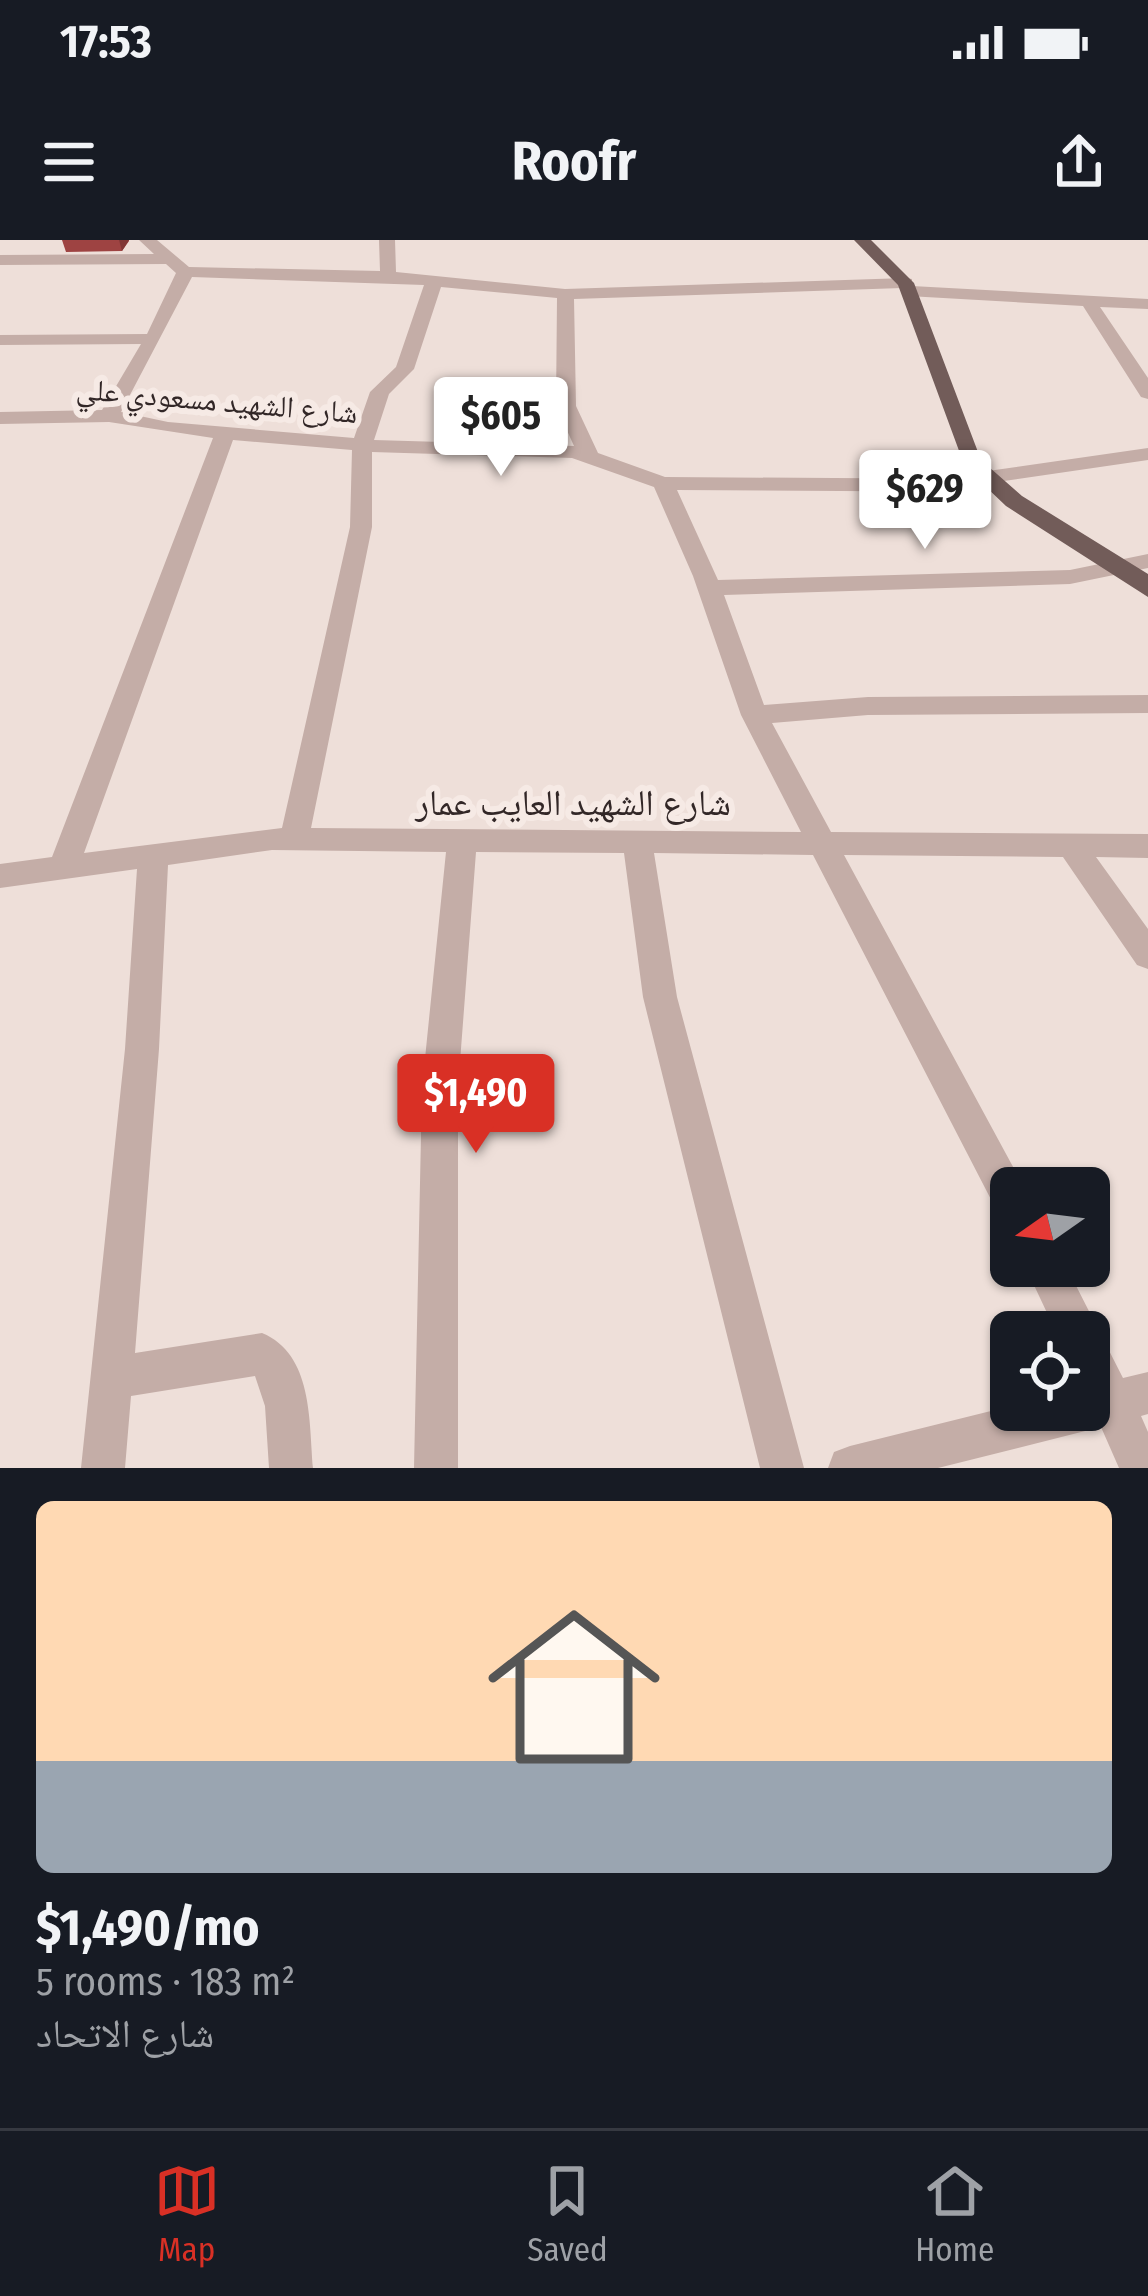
<!DOCTYPE html>
<html lang="en">
<head>
<meta charset="utf-8">
<style>
	:root { --surface:#171b24; --page:#20242c; --text:#f1f3f6; --muted:#9ea1a6; --line:#363941; --accent:#d93025 }
	body { margin:0; font-family:"Fira Sans Condensed","Noto Naskh Arabic",sans-serif; background:var(--page); color:var(--text); height:100vh; display:flex; flex-direction:column; font-size:45px; white-space:nowrap }
	* { box-sizing:border-box; margin:0 }
	p { font-size:39px; color:var(--muted) }
	.icon { flex:none; width:66px; height:66px; fill:none; stroke:currentColor; stroke-width:2; stroke-linecap:round; stroke-linejoin:round }
	.map { position:relative; height:1228px; overflow:hidden }
	.drawer { display:flex; flex-direction:column; background:var(--surface); flex:1 }
	.drawer>* { flex:none }
	.needle { width:78px; rotate:256deg }
	.buttons { position:absolute; left:990px; top:927px; display:grid; gap:24px }
	.buttons a { display:grid; place-items:center; width:120px; height:120px; border-radius:18px; background:var(--surface); box-shadow:0 3px 9px #0004; font-size:60px }
	.price { position:absolute; translate:-50% -102px; padding:0 27px; border-radius:12px; background:#fff; color:#222; font-size:39px; line-height:78px; filter:drop-shadow(0 3px 6px #0008) }
	.price::after { content:''; position:absolute; left:50%; top:72px; width:36px; height:27px; margin-left:-18px; background:inherit; clip-path:polygon(0 0,100% 0,50% 100%) }
	.price.current { background:var(--accent); color:#fff }
	ul { padding:0; list-style:none }
	li { display:grid; align-content:center; gap:24px; height:636px; padding:0 36px }
	li span { display:grid; place-items:center; height:372px; border-radius:18px; color:#555 }
	li>.icon { margin-inline-start:auto }
	span .icon { width:216px; height:216px; fill:#fffc; stroke-width:1 }
	li b { font-size:51px }
	.status { display:flex; justify-content:space-between; align-items:center; height:84px; padding:0 60px; background:var(--surface); direction:ltr }
	.status svg { height:33px; fill:currentColor }
	header { display:flex; justify-content:space-between; align-items:center; height:156px; padding:0 36px; background:var(--surface); font-size:54px; font-weight:700 }
	.tab-bar { display:flex; justify-content:space-around; align-items:center; height:168px; border-top:3px solid var(--line); background:var(--surface); font-size:33px; color:var(--muted) }
	.tab-bar a { display:grid; justify-items:center; gap:6px }
	.tab-bar .current { color:var(--accent) }
	.map>svg:first-child { display:block }
	.lines { fill:none; stroke-linecap:round; stroke-linejoin:round }
	.minor { fill:#c4ada7; fill-rule:evenodd }
	.major { fill:#725c59; fill-rule:evenodd }
	.wall { fill:#9e4342 }
	.shaded-wall { fill:#813736 }
	.labels { text-anchor:middle; dominant-baseline:central; stroke-width:12; stroke-linejoin:round; paint-order:stroke }
	.far-street-label { font-size:30px; fill:#322727; stroke:#f6eae5 }
	.street-label { font-size:36px; fill:#322727; stroke:#f6eae5 }
</style>
</head>
<body>
<div class="status"><b>17:53</b><svg viewBox="0 0 49 12"><path d="M0 12V9h3v3zM5 12V6h3v6zM10 12V3h3v9zM15 12V0h3v12zM26 1h20v11H26zM47 4h2v5h-2z"/></svg></div>
<header><svg class="icon" aria-label="menu" viewBox="0 0 24 24"><path d="M4 6h16M4 12h16M4 18h16"/></svg>Roofr<svg class="icon" aria-label="share" viewBox="0 0 24 24"><path d="M12 15V3M7 8l5-5 5 5M5 13v7h14v-7"/></svg></header>
<div class="map">
<svg width="1148" height="1228" viewBox="0 0 1148 1228">
	<rect width="100%" height="100%" fill="#eedfd9"/>
	<g class="lines">
		<g class="minor">
			<path d="M 139,0 L 157,0 L 189,27 L 380,31 L 379,0 L 395,0 L 396,32 L 565,49 L 906,38 L 912,39 L 912,46 L 1148,59 L 1148,69 L 1100,67 L 1148,138 L 1148,159 L 1141,157 L 1083,66 L 908,56 L 902,48 L 574,59 L 576,166 L 598,213 L 665,237 L 979,239 L 981,233 L 988,231 L 1148,208 L 1148,220 L 1004,241 L 1009,246 L 998,252 L 677,250 L 718,340 L 1070,330 L 1148,314 L 1148,328 L 1070,344 L 724,355 L 764,465 L 868,457 L 1148,455 L 1148,473 L 868,475 L 772,483 L 831,592 L 1148,594 L 1148,618 L 1096,617 L 1148,689 L 1148,729 L 1137,725 L 1063,617 L 844,615 L 1024,947 L 1011,948 L 1011,979 L 998,973 L 813,615 L 654,613 L 677,757 L 804,1228 L 760,1228 L 643,757 L 624,613 L 476,612 L 458,848 L 458,1228 L 414,1228 L 422,848 L 446,612 L 272,610 L 168,625 L 159,809 L 135,1113 L 262,1093 C 313,1114 309,1181 313,1228 L 269,1228 L 265,1166 L 255,1136 L 131,1156 L 125,1228 L 81,1228 L 125,809 L 137,629 L 0,648 L 0,624 L 52,617 L 213,198 L 109,182 L 0,184 L 0,172 L 102,170 L 141,104 L 0,105 L 0,95 L 147,94 L 176,33 L 166,24 L 0,25 L 0,15 L 154,14 ZM 192,37 L 424,45 L 396,127 L 370,152 L 354,198 L 168,182 L 121,172 ZM 441,47 L 557,58 L 556,166 L 574,206 L 374,200 L 389,154 L 414,129 ZM 233,200 L 352,210 L 350,287 L 282,588 L 84,613 ZM 372,212 L 572,218 L 654,247 L 693,336 L 741,475 L 801,592 L 311,588 L 372,287 Z"/>
			<path d="M 1025,1026 L 1066,1026 L 1123,1138 L 1148,1132 L 1148,1174 L 1141,1176 L 1148,1192 L 1148,1228 L 1119,1228 L 1101,1187 L 938,1228 L 828,1228 L 834,1212 L 850,1206 L 1011,1166 L 1011,1170 L 1089,1170 L 1089,1092 L 1056,1092 Z"/>
		</g>
		<path class="major" d="M 854,0 L 871,0 L 914,43 L 981,220 L 1022,256 L 1148,334 L 1148,357 L 1006,266 L 965,227 L 898,45 Z"/>
	</g>
	<path class="wall" d="M 62,0 L 129,0 L 129,1 L 122,11 L 66,12 Z"/>
	<path class="shaded-wall" d="M 119,0 L 129,0 L 122,11 Z"/>
	<g class="labels">
		<g class="far-street-label">
			<text transform="translate(217 161) rotate(5)">شارع الشهيد مسعودي علي</text>
		</g>
		<g class="street-label">
			<text x="573" y="563">شارع الشهيد العايب عمار</text>
		</g>
	</g>
</svg>
<div class="buttons">
<a><svg class="needle" viewBox="-14 -14 28 28"><path d="M0-13l5 13h-10z" fill="#e53935"/><path d="M0 13l5-13h-10z" fill="#9ea1a6"/></svg></a>
<a><svg class="icon" aria-label="locate" viewBox="0 0 24 24"><circle cx="12" cy="12" r="6"/><path d="M12 2v4M12 18v4M2 12h4M18 12h4"/></svg></a>
</div>
<b class="price" style="left:501px;top:239px">$605</b>
<b class="price" style="left:925px;top:312px">$629</b>
<b class="price current" style="left:476px;top:916px">$1,490</b>
</div>
<section class="drawer">
<ul>
<li><span style="background:linear-gradient(#ffd9b3 70%,#9aa5b1 0)"><svg class="icon" aria-label="home" viewBox="0 0 24 24"><path d="M3 11l9-7 9 7M6 9v11h12V9"/></svg></span><div><b>$1,490/mo</b><p>5 rooms · 183 m²</p><p>شارع الاتحاد</p></div></li>
</ul>
</section>
<nav class="tab-bar">
<a class="current"><svg class="icon" aria-label="map" viewBox="0 0 24 24"><path d="M3 6l6-2 6 2 6-2v14l-6 2-6-2-6 2zM9 4v14M15 6v14"/></svg>Map</a>
<a><svg class="icon" aria-label="saved" viewBox="0 0 24 24"><path d="M7 4h10v16l-5-4-5 4z"/></svg>Saved</a>
<a><svg class="icon" aria-label="home" viewBox="0 0 24 24"><path d="M3 11l9-7 9 7M6 9v11h12V9"/></svg>Home</a>
</nav>
</body>
</html>
